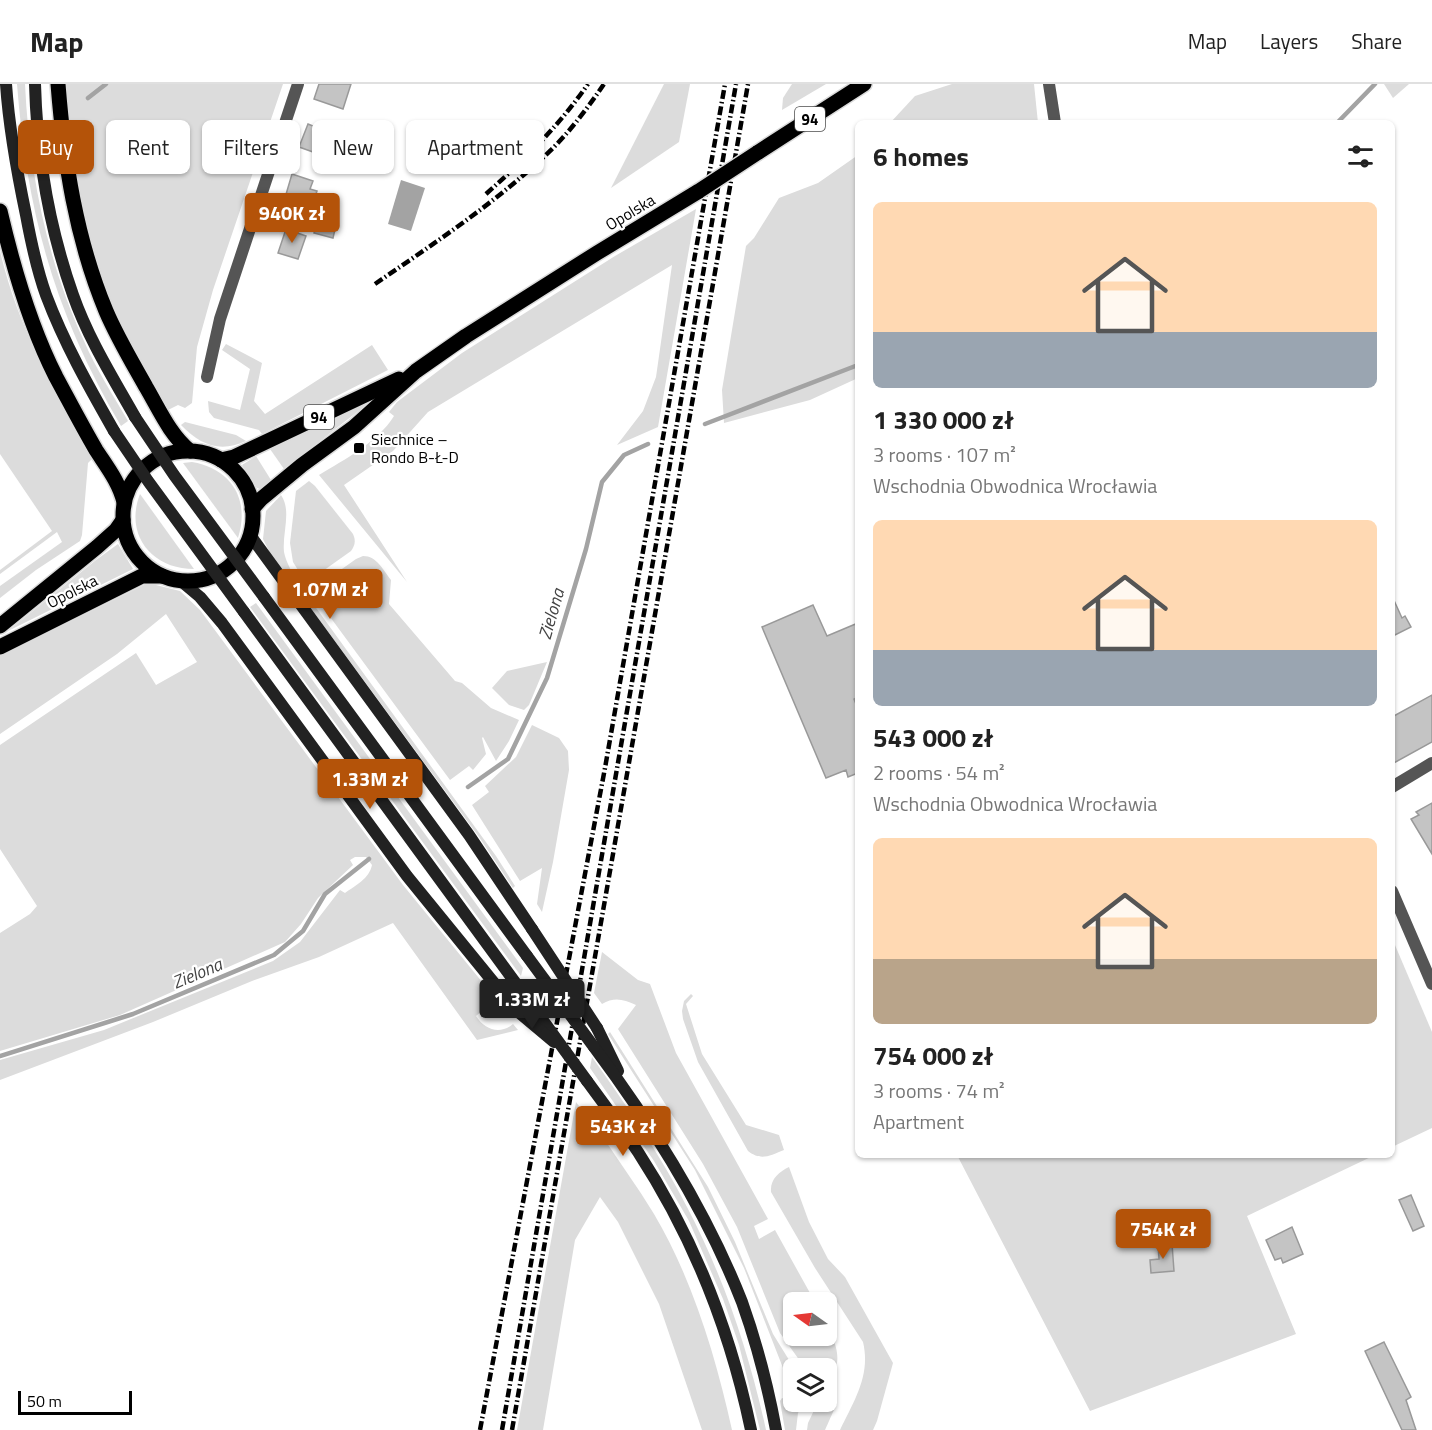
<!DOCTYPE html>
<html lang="en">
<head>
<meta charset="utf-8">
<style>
	:root { --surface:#fff; --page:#f6f6f6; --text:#222; --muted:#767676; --line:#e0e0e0; --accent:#b45309 }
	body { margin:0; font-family:"Titillium Web",sans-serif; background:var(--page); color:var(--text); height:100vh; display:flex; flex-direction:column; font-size:22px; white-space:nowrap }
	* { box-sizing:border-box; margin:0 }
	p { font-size:20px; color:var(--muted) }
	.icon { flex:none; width:33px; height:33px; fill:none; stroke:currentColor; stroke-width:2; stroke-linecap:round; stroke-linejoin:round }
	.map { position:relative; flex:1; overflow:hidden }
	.side { position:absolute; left:855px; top:36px; width:540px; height:1038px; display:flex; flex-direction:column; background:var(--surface); border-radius:9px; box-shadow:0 2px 4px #0004 }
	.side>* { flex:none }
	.top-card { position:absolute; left:18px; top:36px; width:570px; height:54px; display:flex; gap:12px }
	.needle { width:39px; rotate:284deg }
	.tools { position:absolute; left:783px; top:1208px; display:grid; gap:12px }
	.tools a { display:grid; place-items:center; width:54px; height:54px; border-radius:9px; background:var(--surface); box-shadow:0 2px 4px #0004; font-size:30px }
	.scale { position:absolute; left:18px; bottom:15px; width:114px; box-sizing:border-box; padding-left:6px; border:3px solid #000; border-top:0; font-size:16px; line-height:21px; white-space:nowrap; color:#000; -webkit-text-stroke:4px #fff; paint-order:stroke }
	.price { position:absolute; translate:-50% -51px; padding:0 14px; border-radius:6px; background:var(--accent); color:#fff; font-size:20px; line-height:39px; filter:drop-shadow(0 2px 3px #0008) }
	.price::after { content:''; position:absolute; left:50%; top:36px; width:18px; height:14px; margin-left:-9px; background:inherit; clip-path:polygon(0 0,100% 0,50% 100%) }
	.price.current { background:#222; color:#fff }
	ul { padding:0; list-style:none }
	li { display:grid; align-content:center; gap:12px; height:318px; padding:0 18px }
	li span { display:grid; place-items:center; height:186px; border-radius:9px; color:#555 }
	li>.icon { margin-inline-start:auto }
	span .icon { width:108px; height:108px; fill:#fffc; stroke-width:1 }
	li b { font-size:26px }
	h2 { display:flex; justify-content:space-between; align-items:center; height:72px; padding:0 18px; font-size:26px }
	.tag { padding:0 21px; border-radius:9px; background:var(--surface); box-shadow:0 2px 4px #0004; font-size:21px; line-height:54px }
	.tag.current { background:var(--accent); color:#fff }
	header { display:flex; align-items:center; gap:36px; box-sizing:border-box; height:84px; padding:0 30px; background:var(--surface); border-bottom:2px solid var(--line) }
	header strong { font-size:28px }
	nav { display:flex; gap:33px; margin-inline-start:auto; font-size:21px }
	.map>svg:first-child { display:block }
	.green { fill:#dcdcdc }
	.water { fill:#a3a3a3 }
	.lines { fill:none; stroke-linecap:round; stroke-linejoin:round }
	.stream { stroke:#a3a3a3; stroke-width:4.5 }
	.building { fill:#c4c4c4; stroke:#999; stroke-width:1.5 }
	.primary-casing { stroke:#dbdbdb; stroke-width:18 }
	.minor { stroke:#555; stroke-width:12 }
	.tertiary { stroke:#555; stroke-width:12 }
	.secondary { stroke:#222; stroke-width:12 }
	.primary { stroke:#000; stroke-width:15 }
	.rail { stroke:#000; stroke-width:4.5; stroke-dasharray:9 3 1.5 3; stroke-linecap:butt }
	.primary-bridge-casing { stroke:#dbdbdb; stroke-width:18; stroke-linecap:butt }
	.secondary-bridge { stroke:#222; stroke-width:12 }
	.primary-bridge { stroke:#000; stroke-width:15 }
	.poi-dot { fill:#000; stroke:#fff; stroke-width:2 }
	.labels { text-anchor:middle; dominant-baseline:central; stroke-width:4.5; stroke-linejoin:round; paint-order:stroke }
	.shield { fill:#fff; stroke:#4c4c4c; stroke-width:1.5 }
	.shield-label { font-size:15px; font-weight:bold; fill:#000 }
	.street-label { font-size:16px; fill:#000; stroke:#fff }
	.poi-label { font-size:16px; fill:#000; stroke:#fff; text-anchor:start }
	.water-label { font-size:18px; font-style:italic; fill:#444; stroke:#fff }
</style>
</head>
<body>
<header>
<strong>Map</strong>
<nav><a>Map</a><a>Layers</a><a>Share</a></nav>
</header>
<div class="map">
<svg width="1432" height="1346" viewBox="0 0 1432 1346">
	<rect width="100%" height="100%" fill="#fff"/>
	<g class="green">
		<path d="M 17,0 L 25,0 C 29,88 47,177 84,257 C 96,285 113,311 128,337 L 121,342 C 55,230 27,130 17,0 Z"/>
		<path d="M 66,0 L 283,0 L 213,206 L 197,263 L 192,319 L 185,324 L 178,321 L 168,326 C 153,301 137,276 124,250 C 89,181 67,78 66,0 Z"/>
		<path d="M 664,0 L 690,0 L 679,58 L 611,104 Z"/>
		<path d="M 792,0 L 826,0 L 782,26 L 783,14 Z"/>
		<path d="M 952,0 L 1034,0 L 1038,39 L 890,39 L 915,12 Z"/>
		<path d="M 1384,0 L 1409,0 L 1393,14 Z"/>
		<path d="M 858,71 L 858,294 L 810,316 L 724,339 L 722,306 L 746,162 L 754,154 L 779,114 L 818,99 Z"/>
		<path d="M 696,125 L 658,343 L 617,361 L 643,327 L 656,293 L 672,181 L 428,328 L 393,367 L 344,401 L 407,498 L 319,391 C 345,375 377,359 394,332 L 389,328 L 397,318 L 462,269 L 615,172 Z"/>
		<path d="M 0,167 C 17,241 55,310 92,375 L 88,379 L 82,451 L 80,457 L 36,486 L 0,514 L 0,502 L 62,458 L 57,448 L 0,490 L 0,486 L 52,447 L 0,370 Z"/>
		<path d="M 226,260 L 262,279 L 254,317 L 265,330 L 372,261 L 388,286 L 262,350 L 259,346 L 214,334 L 209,328 L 208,317 L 240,326 L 250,285 L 222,266 Z"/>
		<path d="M 368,315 L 370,318 L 284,385 L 270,365 Z"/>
		<path d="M 185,338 L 236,351 L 246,357 C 220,369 200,361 181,341 Z"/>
		<path d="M 256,372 L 271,396 L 260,405 L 257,404 L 242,381 Z"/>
		<path d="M 192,378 C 232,385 250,416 238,454 L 183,379 Z"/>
		<path d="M 309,397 L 315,402 L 353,450 C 356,457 355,461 351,467 L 306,499 L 293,478 L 290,459 L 296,407 Z"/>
		<path d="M 140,410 L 194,485 C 152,485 124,451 140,410 Z"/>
		<path d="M 281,411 C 292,427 282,449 284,468 C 286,479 293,488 296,499 L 288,495 L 272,473 L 263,455 L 266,427 Z"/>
		<path d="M 118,460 L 133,485 L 8,547 L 96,476 Z"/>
		<path d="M 363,472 C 377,472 383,486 391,496 L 389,520 L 455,597 L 462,599 L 491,624 L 519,636 L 509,657 L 496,677 L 483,653 L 482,654 L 486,670 L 473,686 L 469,682 L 450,696 L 311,507 L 356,475 Z"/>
		<path d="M 148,499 L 180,507 L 200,526 L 403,801 L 496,915 L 476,932 C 485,946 500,951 513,940 L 518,946 L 477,956 L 393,839 L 319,873 L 252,897 L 153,938 L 0,996 L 0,976 L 104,946 L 273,877 L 300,858 L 340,806 L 345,809 C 356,801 369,795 372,781 L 366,773 L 355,773 L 350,776 L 353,781 L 318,814 L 301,840 L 285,858 L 120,931 L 0,967 L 0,849 L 30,830 L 37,822 L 0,765 L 0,661 L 136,569 L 156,601 L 197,578 L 166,530 L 117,570 L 0,650 L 0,572 Z"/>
		<path d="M 306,510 L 496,772 L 515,802 L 513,804 L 479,753 L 304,515 Z"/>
		<path d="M 256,519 L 523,884 L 521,892 L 250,523 Z"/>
		<path d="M 547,578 L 529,621 L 524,626 L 509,621 L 492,604 L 507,587 Z"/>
		<path d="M 532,641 L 559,654 L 568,667 L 569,686 L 553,778 L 542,828 L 537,820 L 542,784 L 520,797 L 472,721 L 489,708 L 485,702 L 516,673 Z"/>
		<path d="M 1392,854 L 1432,948 L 1432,1044 L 1392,1063 Z"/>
		<path d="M 602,868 L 638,896 L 650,900 L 676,969 L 768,1135 L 754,1142 L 759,1155 L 775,1146 L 815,1218 L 794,1218 L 794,1251 L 826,1251 L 827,1241 C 836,1260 845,1280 827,1296 L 826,1284 L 805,1284 L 780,1249 L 737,1143 L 703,1080 L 618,945 L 636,921 C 623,915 614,913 602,920 L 594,909 Z"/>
		<path d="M 691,910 L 693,912 L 686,920 L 702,970 L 746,1041 L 779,1051 L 784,1066 C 769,1072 761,1077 748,1067 L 698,978 L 683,935 L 682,927 L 684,917 Z"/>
		<path d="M 610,948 L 708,1103 L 735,1158 L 773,1250 L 794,1284 L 793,1296 L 783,1284 L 744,1184 L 695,1086 L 608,950 Z"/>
		<path d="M 592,973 C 626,1021 660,1070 687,1123 C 724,1194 749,1268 766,1346 L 760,1346 L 739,1261 L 723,1215 L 689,1137 L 654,1077 L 590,984 Z"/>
		<path d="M 576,1018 L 582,1026 L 579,1044 L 585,1061 L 600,1049 C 618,1076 637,1102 654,1130 C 692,1194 716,1273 732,1346 L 702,1346 L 659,1220 L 618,1138 L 600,1113 L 575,1156 L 543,1346 L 517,1346 Z"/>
		<path d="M 957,1071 L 1375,1071 L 1247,1132 L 1296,1250 L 1090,1327 Z"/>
		<path d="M 789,1083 L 809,1138 L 828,1175 L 845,1193 L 893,1279 L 877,1337 L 873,1346 L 840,1346 C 854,1317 871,1291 863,1258 L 815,1184 L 771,1108 C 770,1095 779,1088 789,1083 Z"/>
		<path d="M 782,1314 L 803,1320 L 798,1329 L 796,1346 L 785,1346 L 780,1317 Z"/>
		<path d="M 831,1315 L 837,1317 L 837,1319 L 825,1346 L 807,1346 L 808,1339 L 817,1320 Z"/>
	</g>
	<path class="water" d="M 401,96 L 425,104 L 411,147 L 388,140 Z"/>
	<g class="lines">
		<g class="stream">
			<path d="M 88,14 L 106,0"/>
			<path d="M 1337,39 L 1375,0"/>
			<path d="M 705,340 L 858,281"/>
			<path d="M 468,703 L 508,675 L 547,594 L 586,465 L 602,398 L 624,371 L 648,360"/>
			<path d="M 0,972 L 133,930 L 274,871 L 303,847 L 325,810 L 369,775"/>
		</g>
	</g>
	<g class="building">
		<path d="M 319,0 L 351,0 L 343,25 L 314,15 Z"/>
		<path d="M 345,38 L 360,44 L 356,57 L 340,52 Z"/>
		<path d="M 308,40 L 335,51 L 327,73 L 299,63 Z"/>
		<path d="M 292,90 L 313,97 L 310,105 L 317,107 L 313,119 L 299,115 L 295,128 L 282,124 Z"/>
		<path d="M 318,136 L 336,141 L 333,154 L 314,149 Z"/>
		<path d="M 286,145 L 306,152 L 298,175 L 278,169 Z"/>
		<path d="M 1392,512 L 1402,534 L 1405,532 L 1411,543 L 1395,551 L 1392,545 Z"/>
		<path d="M 813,521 L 827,552 L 858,539 L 858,613 L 854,615 L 858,625 L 858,689 L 848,693 L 846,686 L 826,694 L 762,543 Z"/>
		<path d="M 1432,611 L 1432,658 L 1392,680 L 1392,633 Z"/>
		<path d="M 1432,719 L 1432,770 L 1411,735 L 1419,731 L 1416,728 Z"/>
		<path d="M 1411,1111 L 1424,1142 L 1413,1147 L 1399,1116 Z"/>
		<path d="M 1292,1143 L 1303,1170 L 1283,1179 L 1281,1174 L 1275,1176 L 1266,1156 Z"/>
		<path d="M 1172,1160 L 1174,1187 L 1151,1189 L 1150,1176 L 1159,1175 L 1158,1161 Z"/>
		<path d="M 1384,1258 L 1411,1313 L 1406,1316 L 1416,1346 L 1402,1346 L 1365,1267 Z"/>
	</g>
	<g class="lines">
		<defs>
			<g id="primary">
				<path d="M 58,0 C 64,77 76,155 106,227 C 117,253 132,278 146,303 C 159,325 170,351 190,367"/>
				<path d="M 757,69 L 864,0"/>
				<path d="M 0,127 C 13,183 30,242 56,293 C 69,317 82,342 96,366 C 107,383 119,398 124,418"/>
				<circle cx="188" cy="432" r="65"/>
				<path d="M 221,376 L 234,373 L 399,295"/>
				<path d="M 252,425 L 261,415 L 302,381 L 354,343 L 416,287 L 466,252 L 597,169 L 699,107"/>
				<path d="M 0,542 L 97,463 L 116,446 L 123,436"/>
				<path d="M 0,563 L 142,492 L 162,492"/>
			</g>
		</defs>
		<use href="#primary" class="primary-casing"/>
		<g class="minor">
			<path d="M 207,293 L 220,235 L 298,0"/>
			<path d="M 1392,703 L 1432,679"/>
		</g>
		<g class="tertiary">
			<path d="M 1049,0 L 1055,39"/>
			<path d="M 1392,807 L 1432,900"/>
		</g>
		<g class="secondary">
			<path d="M 6,0 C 9,44 17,88 26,131 C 31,158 37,186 46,211 C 64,259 89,303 114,347"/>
			<path d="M 35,0 C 37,72 49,143 73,211 C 88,254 113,294 135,333"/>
			<path d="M 250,451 L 469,751 L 532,845"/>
			<path d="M 181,497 L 200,513 L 222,539 L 407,792 L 516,926"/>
			<path d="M 264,513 L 527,872"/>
			<path d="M 244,528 L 520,905"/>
			<path d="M 597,944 L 618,987"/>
			<path d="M 594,963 C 653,1042 706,1126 742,1218 C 757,1260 768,1303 776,1346"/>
			<path d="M 587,997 C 604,1020 622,1044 638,1068 C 694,1154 730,1245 751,1346"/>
		</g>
		<use href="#primary" class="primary"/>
		<g class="rail">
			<path d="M 486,110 C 524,76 559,42 588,0"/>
			<path d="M 375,200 C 436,158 500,116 553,64 C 572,45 589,22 604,0"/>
			<path d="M 480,1346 L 605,684 L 725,0"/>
			<path d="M 502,1346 L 736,0"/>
			<path d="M 512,1346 L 748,0"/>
		</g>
		<defs>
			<path id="primary-bridge" d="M 699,107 L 757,69"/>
		</defs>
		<use href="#primary-bridge" class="primary-bridge-casing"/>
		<g class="secondary-bridge">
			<path d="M 135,333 L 174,391 L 264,513"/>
			<path d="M 114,347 L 148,397 L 244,528"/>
			<path d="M 532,845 L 597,944"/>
			<path d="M 527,872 L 594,963"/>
			<path d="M 520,905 L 587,997"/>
			<path d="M 516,926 L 554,958"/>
		</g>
		<use href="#primary-bridge" class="primary-bridge"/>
	</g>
	<rect class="poi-dot" x="353" y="358" width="12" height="12" rx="3"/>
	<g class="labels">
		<g class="shield">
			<rect x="795" y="23" width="30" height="24" rx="4.5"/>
			<rect x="304" y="321" width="30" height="24" rx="4.5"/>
		</g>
		<g class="shield-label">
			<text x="810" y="35">94</text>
			<text x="319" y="333">94</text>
		</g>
		<g class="street-label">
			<text transform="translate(630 128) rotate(-31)">Opolska</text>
			<text transform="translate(72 507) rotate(-27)">Opolska</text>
		</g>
		<g class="poi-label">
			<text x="371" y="355">Siechnice –<tspan x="371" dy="18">Rondo B-Ł-D</tspan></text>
		</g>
		<g class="water-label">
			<text transform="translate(551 530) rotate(-74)">Zielona</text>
			<text transform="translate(197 889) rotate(-23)">Zielona</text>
		</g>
	</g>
</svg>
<div class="tools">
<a><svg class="needle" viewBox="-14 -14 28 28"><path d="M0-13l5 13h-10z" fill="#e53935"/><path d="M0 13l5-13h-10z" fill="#767676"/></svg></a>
<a><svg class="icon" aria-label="layers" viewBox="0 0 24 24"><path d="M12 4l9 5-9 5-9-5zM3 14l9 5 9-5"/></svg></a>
</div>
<div class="scale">50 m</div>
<b class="price" style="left:292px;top:160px">940K zł</b>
<b class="price" style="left:330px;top:536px">1.07M zł</b>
<b class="price" style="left:370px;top:726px">1.33M zł</b>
<b class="price current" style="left:532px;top:946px">1.33M zł</b>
<b class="price" style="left:623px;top:1073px">543K zł</b>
<b class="price" style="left:1163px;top:1176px">754K zł</b>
<div class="top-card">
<a class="tag current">Buy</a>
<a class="tag">Rent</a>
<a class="tag">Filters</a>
<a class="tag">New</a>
<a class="tag">Apartment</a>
</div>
<section class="side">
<h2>6 homes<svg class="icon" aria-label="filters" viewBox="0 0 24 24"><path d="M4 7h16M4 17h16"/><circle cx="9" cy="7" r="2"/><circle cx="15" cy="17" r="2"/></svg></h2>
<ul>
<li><span style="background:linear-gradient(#ffd9b3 70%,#9aa5b1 0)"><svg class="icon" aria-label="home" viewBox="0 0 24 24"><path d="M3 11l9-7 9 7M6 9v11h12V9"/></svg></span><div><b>1 330 000 zł</b><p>3 rooms · 107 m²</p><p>Wschodnia Obwodnica Wrocławia</p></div></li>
<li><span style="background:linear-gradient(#ffd9b3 70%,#9aa5b1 0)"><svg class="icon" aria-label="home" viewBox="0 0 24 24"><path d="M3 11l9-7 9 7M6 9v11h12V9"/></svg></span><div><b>543 000 zł</b><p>2 rooms · 54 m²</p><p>Wschodnia Obwodnica Wrocławia</p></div></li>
<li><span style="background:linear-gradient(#ffd9b3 65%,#b9a48a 0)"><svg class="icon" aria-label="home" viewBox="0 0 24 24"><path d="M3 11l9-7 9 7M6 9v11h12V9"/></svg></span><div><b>754 000 zł</b><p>3 rooms · 74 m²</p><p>Apartment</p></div></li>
</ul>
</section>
</div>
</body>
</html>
